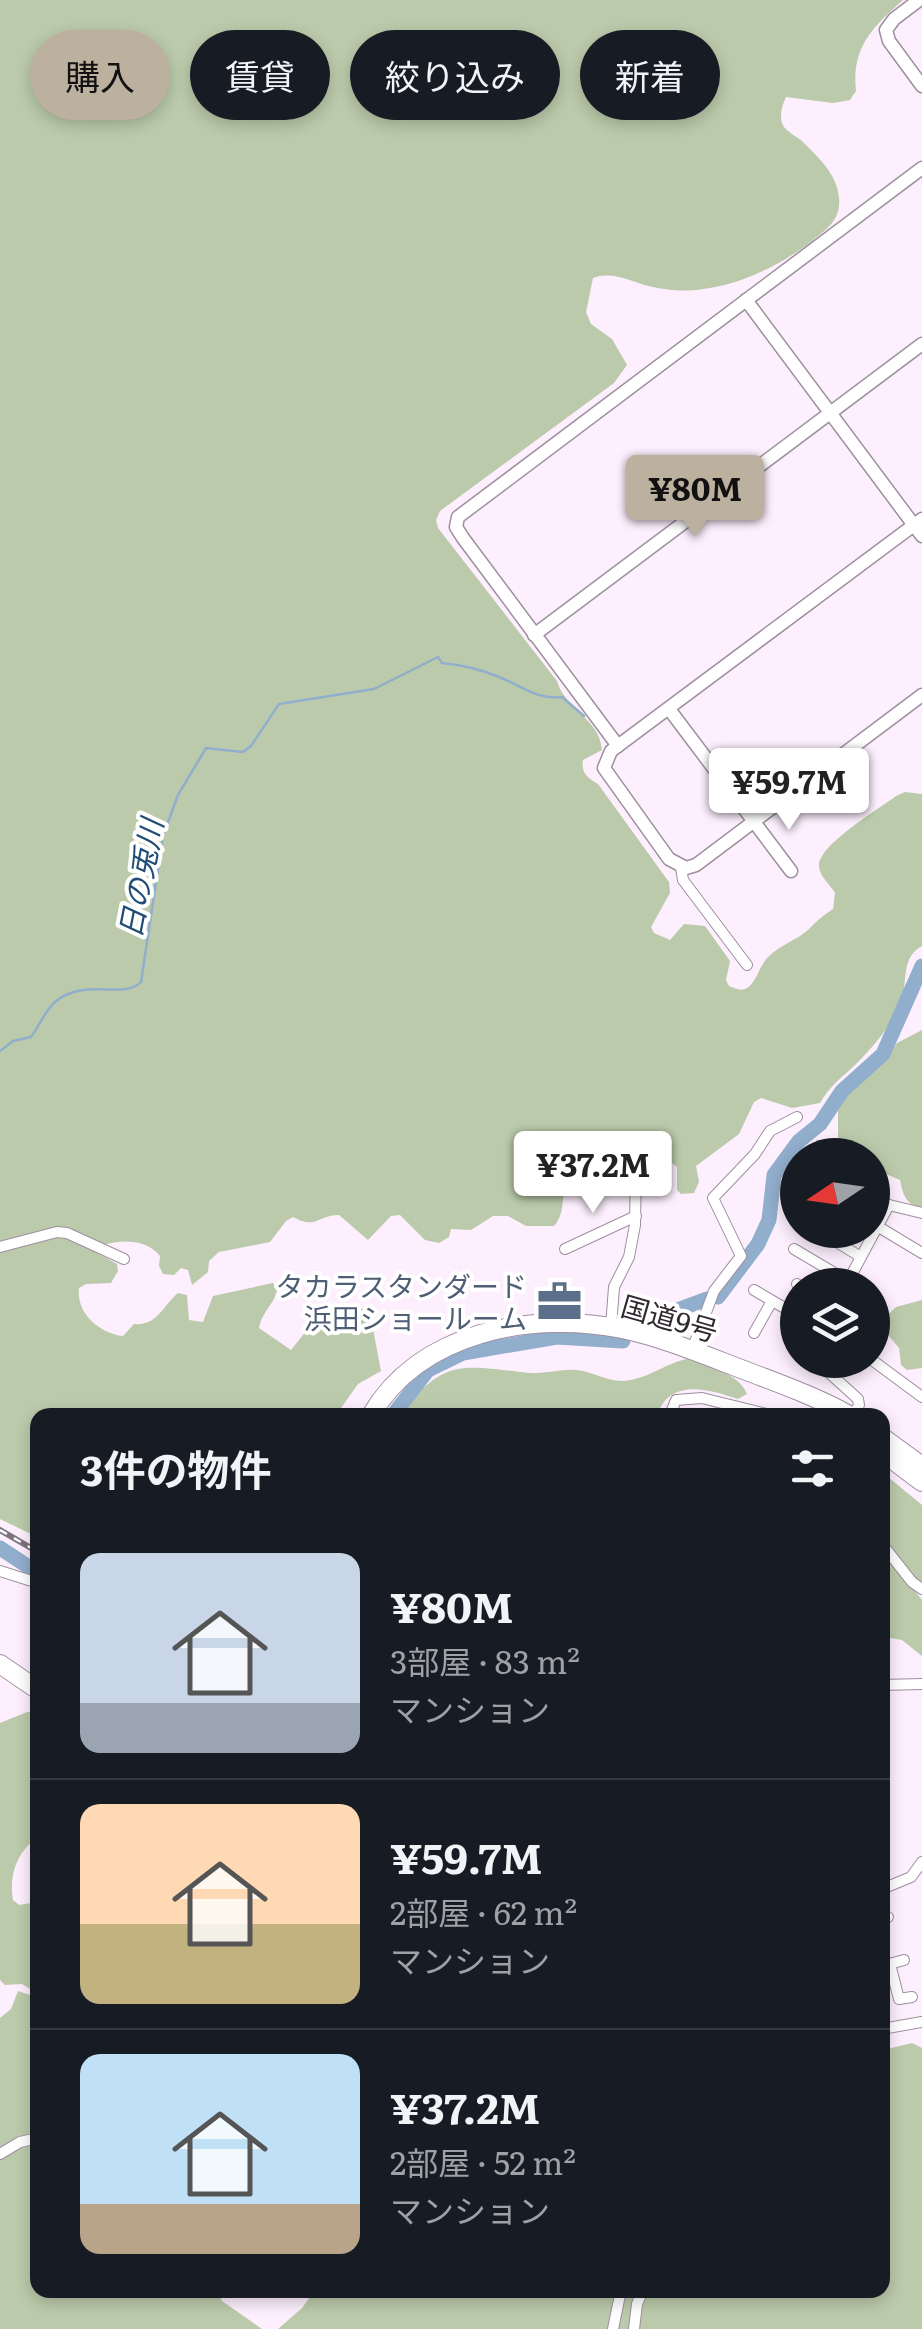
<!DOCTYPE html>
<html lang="ja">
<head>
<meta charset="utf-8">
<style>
	:root { --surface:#171b24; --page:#242831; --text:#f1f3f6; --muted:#9ea1a6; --line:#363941; --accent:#bcb09e }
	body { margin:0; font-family:Literata,"Noto Sans JP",serif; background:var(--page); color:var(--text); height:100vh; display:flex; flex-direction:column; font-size:38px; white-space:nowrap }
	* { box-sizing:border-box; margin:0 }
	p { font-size:32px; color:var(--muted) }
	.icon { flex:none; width:55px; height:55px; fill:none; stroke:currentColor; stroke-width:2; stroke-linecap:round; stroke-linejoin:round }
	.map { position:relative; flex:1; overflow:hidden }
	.side { position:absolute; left:30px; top:1408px; width:860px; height:890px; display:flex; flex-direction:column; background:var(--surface); border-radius:20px; box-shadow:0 5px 15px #0003 }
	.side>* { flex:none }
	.guide { position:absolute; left:30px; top:30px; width:862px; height:90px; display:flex; gap:20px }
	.needle { width:65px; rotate:257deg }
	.tools { position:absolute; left:780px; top:1138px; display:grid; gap:20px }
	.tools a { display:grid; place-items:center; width:110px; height:110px; border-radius:50%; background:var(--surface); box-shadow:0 5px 15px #0003; font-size:50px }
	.price { position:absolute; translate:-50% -85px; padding:0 22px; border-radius:10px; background:#fff; color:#222; font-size:32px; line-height:65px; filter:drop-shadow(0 2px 5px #0008) }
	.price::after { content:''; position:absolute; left:50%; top:60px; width:30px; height:22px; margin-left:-15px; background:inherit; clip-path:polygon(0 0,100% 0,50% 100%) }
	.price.on { background:var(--accent); color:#111 }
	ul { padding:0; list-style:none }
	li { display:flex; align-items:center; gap:30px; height:250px; padding:0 50px }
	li+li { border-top:2px solid var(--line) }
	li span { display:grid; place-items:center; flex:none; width:280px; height:200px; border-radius:20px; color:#555 }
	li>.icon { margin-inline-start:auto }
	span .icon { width:120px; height:120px; fill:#fffc; stroke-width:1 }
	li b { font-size:42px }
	h2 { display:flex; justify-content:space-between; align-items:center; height:120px; padding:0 50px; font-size:42px }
	.chip { padding:0 35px; border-radius:45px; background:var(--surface); box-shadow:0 5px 15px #0003; font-size:35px; line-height:90px }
	.chip.on { background:var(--accent); color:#111 }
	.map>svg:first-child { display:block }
	.green { fill:#bbcaaa }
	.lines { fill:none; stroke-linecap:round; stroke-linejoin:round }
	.stream { stroke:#91aecc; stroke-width:2.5 }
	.river { stroke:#91aecc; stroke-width:15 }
	.minor-casing { stroke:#9e8f9f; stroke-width:12 }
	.tertiary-casing { stroke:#9e8f9f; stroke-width:15 }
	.trunk-casing { stroke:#9e8f9f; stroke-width:20 }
	.minor { stroke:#fff; stroke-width:10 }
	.tertiary { stroke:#fff; stroke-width:12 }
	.trunk { stroke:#fff; stroke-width:18 }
	.rail-casing { stroke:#7c737c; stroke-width:6 }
	.rail { stroke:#fff; stroke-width:2.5; stroke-dasharray:8; stroke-linecap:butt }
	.labels { text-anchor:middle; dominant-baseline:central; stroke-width:8; stroke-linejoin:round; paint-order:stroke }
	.service-label { font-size:28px; fill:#4e5e75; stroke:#fff; text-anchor:end }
	.street-label { font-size:28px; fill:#302a30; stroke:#fff }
	.water-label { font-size:30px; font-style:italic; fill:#214c76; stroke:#fff }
</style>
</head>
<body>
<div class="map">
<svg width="922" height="2329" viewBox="0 0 922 2329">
	<rect width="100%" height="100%" fill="#fdeffd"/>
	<g class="green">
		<path d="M 0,0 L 903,0 C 873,27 851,47 856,91 L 850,100 L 833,103 L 786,97 C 782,106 778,117 784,127 C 788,132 797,137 802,141 C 819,158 837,174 839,198 C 841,220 827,229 812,241 C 769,274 708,300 653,287 C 633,283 613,270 593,278 L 586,312 L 591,324 L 612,339 L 627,365 L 614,383 L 440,511 L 436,520 L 438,528 L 557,681 C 564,708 600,719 602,750 L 583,760 C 581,773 587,778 598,784 L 669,882 L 670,893 L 651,927 L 654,933 L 670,940 L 684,924 L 705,926 L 730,961 L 726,980 L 729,986 C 735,988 739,991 745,989 C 756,985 759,966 768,957 C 780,945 799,939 809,929 C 819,919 820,918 833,909 L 835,893 C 830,884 819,876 819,866 C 818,845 879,809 896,796 L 905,792 L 922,794 L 922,946 C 898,959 910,986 899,1007 C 889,1028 873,1047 857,1063 C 843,1077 830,1085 820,1103 L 792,1108 L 761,1098 L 754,1102 L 739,1134 L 696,1166 L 699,1182 L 694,1193 L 681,1194 L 677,1190 L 677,1167 L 646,1143 L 638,1143 C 624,1158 638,1177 628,1191 C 606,1195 600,1173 578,1173 C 554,1192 570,1208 554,1226 L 526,1226 L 508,1216 L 493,1216 L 471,1230 L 451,1229 L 449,1237 L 439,1243 L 425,1240 L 400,1215 L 391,1216 L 368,1240 L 339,1215 C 317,1215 317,1230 293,1217 L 286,1221 L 270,1242 L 219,1252 L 209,1261 L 208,1272 L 192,1285 L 188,1270 L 181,1268 L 174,1275 L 163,1274 L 159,1266 L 160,1256 C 147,1240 123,1239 104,1245 L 99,1254 L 117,1264 L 118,1271 L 111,1283 L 86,1284 L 79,1288 C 76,1314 100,1333 123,1336 L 134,1324 C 158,1326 163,1305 178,1293 L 187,1295 L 189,1320 L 203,1322 L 213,1296 L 273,1283 L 277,1288 C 276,1303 262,1311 259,1328 L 291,1350 L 311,1325 L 321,1322 L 327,1313 L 348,1314 L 358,1307 L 370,1313 L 381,1371 L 358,1384 L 336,1415 L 38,1415 L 37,1537 L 0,1519 Z"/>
		<path d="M 922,1030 L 922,1208 C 906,1205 903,1195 900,1180 L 881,1172 L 873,1174 L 872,1155 L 853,1155 L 838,1138 L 838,1111 L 851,1086 L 886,1059 L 897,1043 Z"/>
		<path d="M 922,1300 L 922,1368 L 907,1370 L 901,1365 L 899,1348 L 883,1329 L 882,1320 L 896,1307 Z"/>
		<path d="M 687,1359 C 707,1366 739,1373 747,1394 L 738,1399 C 713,1391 676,1378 660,1408 L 662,1415 L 400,1415 C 444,1356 464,1366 530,1373 C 545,1374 561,1369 576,1370 C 592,1371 606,1381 622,1381 C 647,1380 663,1364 687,1359 Z"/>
		<path d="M 882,1472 L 922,1505 L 922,1585 L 883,1539 Z"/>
		<path d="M 882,1549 L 922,1600 L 922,1656 L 902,1640 L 883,1637 Z"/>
		<path d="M 27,1712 L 37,1712 L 37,1838 C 16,1853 9,1875 13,1900 L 19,1905 L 37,1902 L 37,1993 L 22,1984 L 5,1985 L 0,1980 L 0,1723 Z"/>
		<path d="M 18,1991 L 30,1995 L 37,2002 L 37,2028 L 33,2031 L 38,2036 L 38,2290 L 218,2290 L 222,2301 L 262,2329 L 0,2329 L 0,2018 L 11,2009 Z"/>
		<path d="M 912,2043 L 922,2048 L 922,2329 L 278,2329 L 302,2308 L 315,2290 L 882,2290 L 883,2050 Z"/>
	</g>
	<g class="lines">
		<path class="stream" d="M 0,1051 L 13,1041 L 31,1037 C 39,1026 45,1011 55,1002 C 84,977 124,1000 141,982 L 163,836 L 178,795 L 206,748 L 243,752 L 251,746 L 279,704 L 374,689 L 438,657 L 442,663 C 463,665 480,669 499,677 C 522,686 537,700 562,697 L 584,716"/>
		<g class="river">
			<path d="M 718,1297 L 758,1244 L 769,1220 L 774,1175 L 799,1141 L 820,1124 L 842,1091 L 883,1054 L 922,966"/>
			<path d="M 653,1319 L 707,1299"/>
			<path d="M 393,1415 L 428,1370 L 463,1353 L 557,1337 L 623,1341"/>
			<path d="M 0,1548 L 38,1573"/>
		</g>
		<defs>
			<g id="minor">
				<path d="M 681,867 L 683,880 L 747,965"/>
				<path d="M 872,1196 L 889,1205 L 922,1213"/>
				<path d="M 877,1226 L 922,1253"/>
				<path d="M 817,1230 L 861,1257"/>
				<path d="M 0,1247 L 57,1232 L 67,1233 L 124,1259"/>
				<path d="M 565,1249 L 636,1216"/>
				<path d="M 794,1249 L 848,1281"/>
				<path d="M 797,1284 L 798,1285"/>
				<path d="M 846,1285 L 889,1205"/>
				<path d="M 754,1290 L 798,1316"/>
				<path d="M 872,1326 L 878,1330"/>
				<path d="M 611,1327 L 614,1287 L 629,1257 L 635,1225 L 636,1166"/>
				<path d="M 754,1333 L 772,1301"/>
				<path d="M 692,1350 L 714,1291 L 741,1256 L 713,1198 L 755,1154 L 770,1131 L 797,1117"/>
				<path d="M 815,1360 L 858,1399 L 859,1405 L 853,1415"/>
				<path d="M 872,1360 L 922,1397"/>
				<path d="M 670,1415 L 676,1400 L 702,1398 L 770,1415"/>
				<path d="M 882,1544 L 912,1582 L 922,1589"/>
				<path d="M 0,1571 L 38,1583"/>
				<path d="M 882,1685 L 922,1684"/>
				<path d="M 882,1889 L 911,1877 L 922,1862"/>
				<path d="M 882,1919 L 888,1917"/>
				<path d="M 890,1964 L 899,1999 L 912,1997"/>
				<path d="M 882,1966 L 904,1960"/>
				<path d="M 882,2029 L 922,2022"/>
				<path d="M 0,2154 L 20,2142 L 38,2138"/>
				<path d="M 613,2329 L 621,2290"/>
				<path d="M 634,2329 L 637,2304 L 643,2290"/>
			</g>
			<g id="tertiary">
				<path d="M 919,0 L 894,19 L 886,30 L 889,41 L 922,86"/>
				<path d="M 746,300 L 922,536"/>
				<path d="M 922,519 L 611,751 L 604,768 L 669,859 L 686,868 L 696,865 L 922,695"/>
				<path d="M 534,635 L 922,344"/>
				<path d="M 669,709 L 791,871"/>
				<path d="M 618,746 L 463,538 L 456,527 L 458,517 L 922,168"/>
			</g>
			<g id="trunk">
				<path d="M 371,1415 C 421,1331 532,1311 622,1329 C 664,1338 704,1355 744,1370 C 780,1384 815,1396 849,1415"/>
				<path d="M 882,1437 L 922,1466"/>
				<path d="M 882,1452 L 922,1482"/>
				<path d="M 0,1664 L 38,1690"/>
			</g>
		</defs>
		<use href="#minor" class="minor-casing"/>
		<use href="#tertiary" class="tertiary-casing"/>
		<use href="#trunk" class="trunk-casing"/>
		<use href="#minor" class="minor"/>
		<use href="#tertiary" class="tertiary"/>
		<use href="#trunk" class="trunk"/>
		<defs>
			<path id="rail" d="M 0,1530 L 38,1552"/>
		</defs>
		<use href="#rail" class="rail-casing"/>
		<use href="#rail" class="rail"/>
	</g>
	<defs>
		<symbol id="office-bare" viewBox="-9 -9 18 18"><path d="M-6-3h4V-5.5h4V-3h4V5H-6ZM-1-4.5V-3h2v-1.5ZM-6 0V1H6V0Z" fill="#5c6f8a" stroke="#fff" stroke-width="2.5" paint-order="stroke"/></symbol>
	</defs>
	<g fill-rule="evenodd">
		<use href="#office-bare" x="528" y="1270" width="63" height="63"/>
	</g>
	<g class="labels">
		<g class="service-label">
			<text x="527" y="1285">タカラスタンダード<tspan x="527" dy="32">浜田ショールーム</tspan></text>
		</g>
		<g class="street-label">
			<text transform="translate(670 1317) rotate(16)">国道9号</text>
		</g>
		<g class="water-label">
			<text transform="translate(139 878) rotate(-79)">日の兎川</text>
		</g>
	</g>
</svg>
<div class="tools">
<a><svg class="needle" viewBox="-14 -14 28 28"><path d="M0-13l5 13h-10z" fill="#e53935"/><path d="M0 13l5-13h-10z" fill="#9ea1a6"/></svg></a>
<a><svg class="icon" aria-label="layers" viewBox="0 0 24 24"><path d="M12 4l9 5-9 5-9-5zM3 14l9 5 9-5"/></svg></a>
</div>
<b class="price on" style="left:695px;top:540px">¥80M</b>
<b class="price" style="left:789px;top:833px">¥59.7M</b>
<b class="price" style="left:593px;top:1216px">¥37.2M</b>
<div class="guide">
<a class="chip on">購入</a>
<a class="chip">賃貸</a>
<a class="chip">絞り込み</a>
<a class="chip">新着</a>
</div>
<section class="side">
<h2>3件の物件<svg class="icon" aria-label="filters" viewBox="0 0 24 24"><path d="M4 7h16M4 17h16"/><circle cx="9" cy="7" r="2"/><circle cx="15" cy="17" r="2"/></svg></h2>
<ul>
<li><span style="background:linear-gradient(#c9d6e8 75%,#9aa5b1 0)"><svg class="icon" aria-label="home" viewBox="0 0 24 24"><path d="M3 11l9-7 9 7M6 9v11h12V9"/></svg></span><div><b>¥80M</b><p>3部屋 · 83 m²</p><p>マンション</p></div></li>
<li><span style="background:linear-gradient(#ffd9b3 60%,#c2b280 0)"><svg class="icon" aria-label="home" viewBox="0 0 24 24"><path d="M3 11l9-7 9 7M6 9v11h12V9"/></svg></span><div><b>¥59.7M</b><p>2部屋 · 62 m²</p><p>マンション</p></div></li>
<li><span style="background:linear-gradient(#bfe0f5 75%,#b9a48a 0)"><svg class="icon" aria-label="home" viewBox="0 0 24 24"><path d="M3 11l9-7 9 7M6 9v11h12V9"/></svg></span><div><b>¥37.2M</b><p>2部屋 · 52 m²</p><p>マンション</p></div></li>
</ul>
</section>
</div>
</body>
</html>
